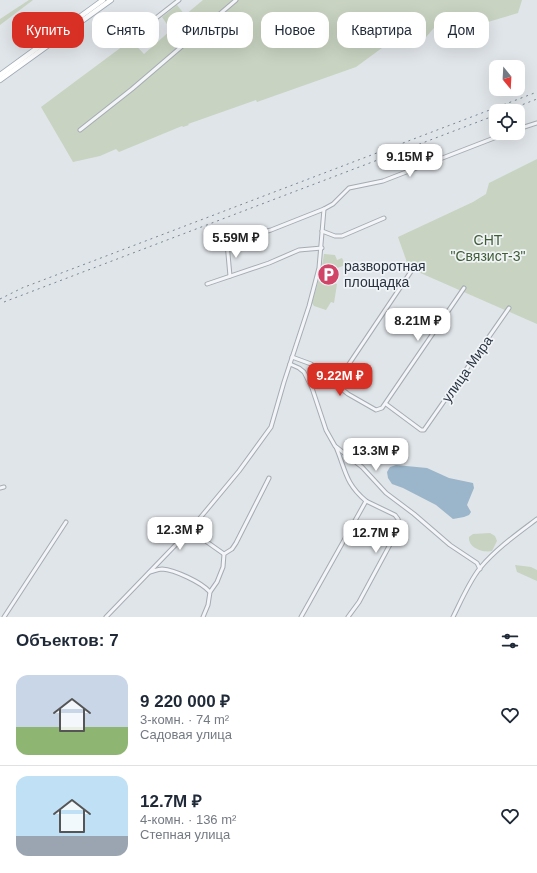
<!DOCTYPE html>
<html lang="ru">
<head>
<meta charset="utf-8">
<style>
	:root { --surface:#fff; --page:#f2f2f3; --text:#1f2937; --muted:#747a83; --line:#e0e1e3; --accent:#d93025 }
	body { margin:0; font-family:Helvetica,sans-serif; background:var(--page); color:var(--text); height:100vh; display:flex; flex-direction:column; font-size:15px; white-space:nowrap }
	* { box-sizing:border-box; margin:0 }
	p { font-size:13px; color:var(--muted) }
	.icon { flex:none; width:22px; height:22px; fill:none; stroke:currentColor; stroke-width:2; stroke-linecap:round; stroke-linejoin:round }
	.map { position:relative; height:617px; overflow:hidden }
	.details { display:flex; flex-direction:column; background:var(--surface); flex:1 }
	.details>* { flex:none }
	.hud { position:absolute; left:12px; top:12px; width:513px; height:36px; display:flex; gap:8px }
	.needle { width:26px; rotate:162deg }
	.controls { position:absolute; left:489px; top:60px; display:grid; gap:8px }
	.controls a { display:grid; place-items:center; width:36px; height:36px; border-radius:8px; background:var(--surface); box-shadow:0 4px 16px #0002; font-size:20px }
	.price { position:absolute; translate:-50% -34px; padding:0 9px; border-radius:8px; background:#fff; color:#222; font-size:13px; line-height:26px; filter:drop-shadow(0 1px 2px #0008) }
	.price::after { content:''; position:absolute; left:50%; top:24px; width:12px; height:9px; margin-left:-6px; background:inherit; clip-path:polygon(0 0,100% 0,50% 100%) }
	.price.active { background:var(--accent); color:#fff }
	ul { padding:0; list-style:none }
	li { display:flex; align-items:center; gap:12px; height:100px; padding:0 16px }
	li+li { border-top:1px solid var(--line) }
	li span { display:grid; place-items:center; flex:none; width:112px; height:80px; border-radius:12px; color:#555 }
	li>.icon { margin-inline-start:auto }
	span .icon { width:48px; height:48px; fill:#fffc; stroke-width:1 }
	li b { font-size:17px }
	h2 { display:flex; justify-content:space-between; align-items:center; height:48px; padding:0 16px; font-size:17px }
	.pill { padding:0 14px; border-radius:12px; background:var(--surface); box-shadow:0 4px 16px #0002; font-size:14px; line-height:36px }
	.pill.active { background:var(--accent); color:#fff }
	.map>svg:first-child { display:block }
	.green { fill:#c8d3c1 }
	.water { fill:#9bb6ca }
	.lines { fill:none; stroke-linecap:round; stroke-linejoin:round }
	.minor-casing { stroke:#a5acb3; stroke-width:5 }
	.primary-casing { stroke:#9faab5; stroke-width:6 }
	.minor { stroke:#f3f5f8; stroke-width:3 }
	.primary { stroke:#fff; stroke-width:4.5 }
	.rail { stroke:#798693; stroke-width:1; stroke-dasharray:2 4; stroke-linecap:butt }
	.labels { text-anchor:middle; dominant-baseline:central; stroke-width:3.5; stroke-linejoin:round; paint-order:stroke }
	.park-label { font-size:14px; fill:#415d36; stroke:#f0f4f7 }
	.poi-label { font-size:14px; fill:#293441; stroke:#f0f4f7; text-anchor:start }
	.street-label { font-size:14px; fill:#293441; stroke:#f0f4f7 }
</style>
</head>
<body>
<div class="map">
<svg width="537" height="617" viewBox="0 0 537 617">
	<rect width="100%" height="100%" fill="#e0e5e9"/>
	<g class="green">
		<path d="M 29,0 L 33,0 L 0,25 L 0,19 Z"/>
		<path d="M 203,0 L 522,0 L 518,13 L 454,32 L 440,21 L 420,44 L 401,34 L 356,67 L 257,102 L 256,100 L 188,124 L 189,125 L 183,127 L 182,126 L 119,152 L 116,149 L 100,156 L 73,162 L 41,107 L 131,40 L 144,54 L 171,30 L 162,17 L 177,5 L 185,15 Z"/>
		<path d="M 537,159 L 537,324 L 409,268 L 398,237 L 473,202 L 486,194 L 489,183 Z"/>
		<path d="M 324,254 L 335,255 L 337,260 L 342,258 L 345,265 L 335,269 L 322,266 Z"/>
		<path d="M 319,279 L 337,284 L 334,303 L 331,302 L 326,310 L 314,306 L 312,303 Z"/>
		<path d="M 490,533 L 495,536 L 497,541 L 492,551 C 483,553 468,548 469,537 L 473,534 Z"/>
		<path d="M 515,565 L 531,567 L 537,570 L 537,581 L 517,572 Z"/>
	</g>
	<path class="water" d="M 396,465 L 427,468 L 449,478 L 473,483 L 474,488 L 467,505 L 471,512 L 469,515 L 464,517 L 453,519 L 436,505 L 403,488 L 392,484 L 388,478 L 387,472 L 390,467 Z"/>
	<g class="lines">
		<defs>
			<g id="minor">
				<path d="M 156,18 L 179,0"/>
				<path d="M 518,129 L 537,123"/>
				<path d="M 80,130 L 132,89 L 236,0"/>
				<path d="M 322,231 L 335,236 L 342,236 L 384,218"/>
				<path d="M 230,276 L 227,243 L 271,230 L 324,209"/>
				<path d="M 207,284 L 269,263 L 299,250 L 322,248"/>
				<path d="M 292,357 L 311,364 L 348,394 L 376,410 L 382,408 L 464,288"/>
				<path d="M 290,364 L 299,368 L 304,372 L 312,388 L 326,430 L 335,446 L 362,467 L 386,493 L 414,514 L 450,545 L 477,563 L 480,569"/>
				<path d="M 333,381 L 339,378 L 345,370 L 414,267"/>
				<path d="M 386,404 L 421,430 L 424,430 L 509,308"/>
				<path d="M 0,488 L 4,487"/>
				<path d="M 190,530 L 224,554"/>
				<path d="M 150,572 C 154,571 158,569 162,569 C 175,570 201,582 210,592"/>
				<path d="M 4,617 L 66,522"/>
				<path d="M 106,617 L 190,530 L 239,471 L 271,427 L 284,382 L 309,306 L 319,268 L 324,209 L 333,204 L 349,188 L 383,181 L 507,133"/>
				<path d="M 203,617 L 208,605 L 210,592 L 217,582 L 223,567 L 224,554 L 232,549 L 236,543 L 269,478"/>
				<path d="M 301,617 L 366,501 C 345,483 346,471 336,447"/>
				<path d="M 348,617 L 359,602 L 400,526 L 398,519 L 395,515 L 366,501"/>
				<path d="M 453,617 C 461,601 469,582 480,568 C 497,548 517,534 537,519"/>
			</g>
			<g id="primary">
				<path d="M 0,75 L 103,0"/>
				<path d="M 0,80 L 111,0"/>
			</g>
		</defs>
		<use href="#minor" class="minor-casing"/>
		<use href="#primary" class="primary-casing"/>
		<use href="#minor" class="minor"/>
		<use href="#primary" class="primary"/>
		<g class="rail">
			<path d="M 506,111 L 537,99"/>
			<path d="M 0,299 L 22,288 L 537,92"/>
			<path d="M 4,302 L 496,115"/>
		</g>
	</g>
	<defs>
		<symbol id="parking-disc" viewBox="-11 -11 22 22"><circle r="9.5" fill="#d04467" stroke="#f0f4f7"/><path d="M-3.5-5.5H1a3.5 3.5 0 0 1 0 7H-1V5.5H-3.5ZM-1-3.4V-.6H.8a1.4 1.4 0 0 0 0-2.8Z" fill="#fff"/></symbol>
	</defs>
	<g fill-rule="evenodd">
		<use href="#parking-disc" x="316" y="262" width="25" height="25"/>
	</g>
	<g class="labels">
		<g class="park-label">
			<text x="488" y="240">СНТ<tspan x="488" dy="16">"Связист-3"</tspan></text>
		</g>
		<g class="poi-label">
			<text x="344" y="266">разворотная<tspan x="344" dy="16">площадка</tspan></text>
		</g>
		<g class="street-label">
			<text transform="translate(467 369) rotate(-55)">улица Мира</text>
		</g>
	</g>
</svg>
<div class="controls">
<a><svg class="needle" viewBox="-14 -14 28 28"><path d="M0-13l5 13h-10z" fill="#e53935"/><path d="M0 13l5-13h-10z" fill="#747a83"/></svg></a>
<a><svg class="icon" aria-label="locate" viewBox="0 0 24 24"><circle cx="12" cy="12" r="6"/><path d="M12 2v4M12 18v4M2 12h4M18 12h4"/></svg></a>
</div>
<b class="price" style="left:410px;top:178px">9.15M ₽</b>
<b class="price" style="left:236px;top:259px">5.59M ₽</b>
<b class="price" style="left:418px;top:342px">8.21M ₽</b>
<b class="price active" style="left:340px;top:397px">9.22M ₽</b>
<b class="price" style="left:376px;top:472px">13.3M ₽</b>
<b class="price" style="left:180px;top:551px">12.3M ₽</b>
<b class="price" style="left:376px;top:554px">12.7M ₽</b>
<div class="hud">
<a class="pill active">Купить</a>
<a class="pill">Снять</a>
<a class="pill">Фильтры</a>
<a class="pill">Новое</a>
<a class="pill">Квартира</a>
<a class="pill">Дом</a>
</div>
</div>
<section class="details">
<h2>Объектов: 7<svg class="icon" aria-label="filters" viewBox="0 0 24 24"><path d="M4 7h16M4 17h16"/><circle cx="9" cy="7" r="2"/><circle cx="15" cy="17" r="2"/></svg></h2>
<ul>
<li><span style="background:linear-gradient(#c9d6e8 65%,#8fb573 0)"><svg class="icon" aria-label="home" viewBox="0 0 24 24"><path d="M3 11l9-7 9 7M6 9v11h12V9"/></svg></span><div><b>9 220 000 ₽</b><p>3-комн. · 74 m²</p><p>Садовая улица</p></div><svg class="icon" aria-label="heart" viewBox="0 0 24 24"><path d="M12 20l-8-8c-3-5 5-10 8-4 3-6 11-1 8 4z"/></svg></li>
<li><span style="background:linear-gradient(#bfe0f5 75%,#9aa5b1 0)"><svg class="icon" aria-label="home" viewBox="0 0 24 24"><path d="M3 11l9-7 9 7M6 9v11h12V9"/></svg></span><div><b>12.7M ₽</b><p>4-комн. · 136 m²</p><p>Степная улица</p></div><svg class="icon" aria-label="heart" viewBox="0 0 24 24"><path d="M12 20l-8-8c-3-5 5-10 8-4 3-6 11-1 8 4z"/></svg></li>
</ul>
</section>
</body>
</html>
